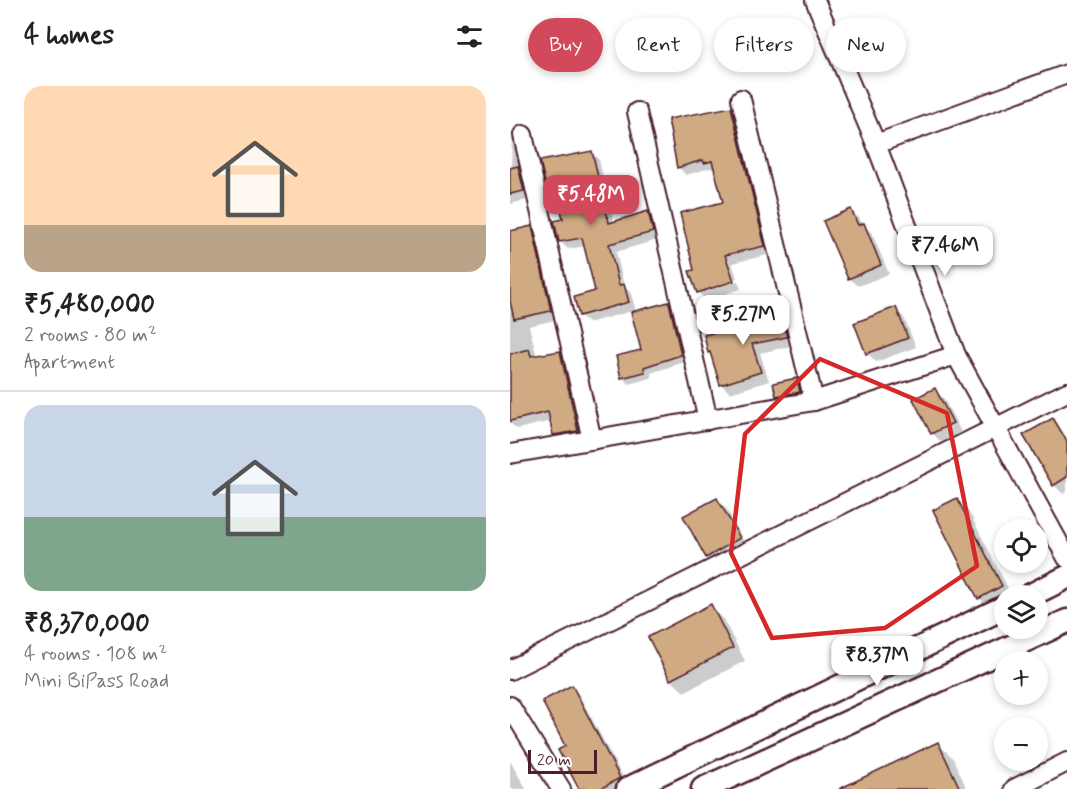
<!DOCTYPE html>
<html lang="en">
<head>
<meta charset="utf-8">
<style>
	:root { --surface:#fff; --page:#f2f2f2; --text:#222; --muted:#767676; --line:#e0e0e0; --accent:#d1495b }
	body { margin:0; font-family:Mynerve,sans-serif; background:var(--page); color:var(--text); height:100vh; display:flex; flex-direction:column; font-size:22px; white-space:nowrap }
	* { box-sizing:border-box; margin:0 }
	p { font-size:20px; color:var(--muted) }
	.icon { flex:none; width:33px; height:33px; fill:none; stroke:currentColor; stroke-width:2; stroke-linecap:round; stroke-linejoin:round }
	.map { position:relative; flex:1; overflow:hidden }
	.details { display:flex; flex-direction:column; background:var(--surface); width:510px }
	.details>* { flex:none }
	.guide { position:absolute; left:18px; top:18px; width:448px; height:54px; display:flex; gap:12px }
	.buttons { position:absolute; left:484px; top:519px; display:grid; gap:12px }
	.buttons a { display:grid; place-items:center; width:54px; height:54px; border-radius:50%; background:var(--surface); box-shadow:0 3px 9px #0003; font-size:30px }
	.scale { position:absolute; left:18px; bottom:15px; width:69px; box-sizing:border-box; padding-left:6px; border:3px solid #4a1f2b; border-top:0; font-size:16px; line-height:21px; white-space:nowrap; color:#4a1f2b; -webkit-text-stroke:4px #fff; paint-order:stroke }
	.price { position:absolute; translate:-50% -51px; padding:0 14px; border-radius:12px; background:#fff; color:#222; font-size:20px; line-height:39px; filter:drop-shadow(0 2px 3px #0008) }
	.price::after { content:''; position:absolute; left:50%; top:36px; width:18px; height:14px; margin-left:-9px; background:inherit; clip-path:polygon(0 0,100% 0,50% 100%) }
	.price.on { background:var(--accent); color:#fff }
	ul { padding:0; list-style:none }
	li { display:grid; align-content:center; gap:12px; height:318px; padding:0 24px }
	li+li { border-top:2px solid var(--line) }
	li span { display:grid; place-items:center; height:186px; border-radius:18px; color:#555 }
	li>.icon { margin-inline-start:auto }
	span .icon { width:108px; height:108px; fill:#fffc; stroke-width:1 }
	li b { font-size:26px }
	h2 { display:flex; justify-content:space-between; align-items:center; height:72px; padding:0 24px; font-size:26px }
	.tag { padding:0 21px; border-radius:27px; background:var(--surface); box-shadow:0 3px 9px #0003; font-size:21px; line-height:54px }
	.tag.on { background:var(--accent); color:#fff }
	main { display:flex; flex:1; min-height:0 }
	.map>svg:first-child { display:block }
	.shadow { fill:#0003 }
	.building { fill:#d0aa82; stroke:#4a1f2b; stroke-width:1.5 }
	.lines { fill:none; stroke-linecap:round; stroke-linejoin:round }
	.minor-casing { stroke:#4a1f2b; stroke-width:22 }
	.tertiary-casing { stroke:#4a1f2b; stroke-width:27 }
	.minor { stroke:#fff; stroke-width:18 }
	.tertiary { stroke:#fff; stroke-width:22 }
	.marked { fill:none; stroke:#d62828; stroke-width:4.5; stroke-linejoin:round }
</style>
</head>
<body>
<main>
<section class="details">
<h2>4 homes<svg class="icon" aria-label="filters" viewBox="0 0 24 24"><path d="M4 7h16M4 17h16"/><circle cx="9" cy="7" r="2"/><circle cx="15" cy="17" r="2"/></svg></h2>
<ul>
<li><span style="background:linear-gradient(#ffd9b3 75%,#b9a48a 0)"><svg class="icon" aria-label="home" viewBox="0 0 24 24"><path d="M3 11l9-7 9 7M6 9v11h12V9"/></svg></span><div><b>₹5,480,000</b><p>2 rooms · 80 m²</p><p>Apartment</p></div></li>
<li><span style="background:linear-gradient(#c9d6e8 60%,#7fa58c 0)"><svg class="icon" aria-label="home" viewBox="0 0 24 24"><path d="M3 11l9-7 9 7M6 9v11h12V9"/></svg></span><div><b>₹8,370,000</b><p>4 rooms · 108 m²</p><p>Mini BiPass Road</p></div></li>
</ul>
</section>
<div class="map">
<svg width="557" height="789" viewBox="0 0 557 789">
	<rect width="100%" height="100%" fill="#fff"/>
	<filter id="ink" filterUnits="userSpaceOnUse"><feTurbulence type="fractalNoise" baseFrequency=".0167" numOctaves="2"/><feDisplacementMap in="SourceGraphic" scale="12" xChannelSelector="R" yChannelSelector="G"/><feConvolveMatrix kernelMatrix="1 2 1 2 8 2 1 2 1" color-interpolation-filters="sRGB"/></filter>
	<g filter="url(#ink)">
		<g class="shadow">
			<path d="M 221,108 L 229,116 L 262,254 L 222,263 L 227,278 L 190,290 L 190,293 L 228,281 L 231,289 L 196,300 L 188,292 L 186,271 L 215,204 L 206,170 L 200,168 L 176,175 L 168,167 Z"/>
			<path d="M 2,138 L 10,146 L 21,199 L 0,204 Z"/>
			<path d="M 81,152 L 89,160 L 104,223 L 138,213 L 146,221 L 150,239 L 106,252 L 114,286 L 121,293 L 126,312 L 159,303 L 165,310 L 177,361 L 141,373 L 141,378 L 119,384 L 112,377 L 133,351 L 122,311 L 78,323 L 70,315 L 87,293 L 76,246 L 58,249 L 50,242 L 54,221 L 49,193 L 45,194 L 38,186 Z"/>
			<path d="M 341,211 L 350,219 L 352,225 L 362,233 L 379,274 L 348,286 L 339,278 Z"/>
			<path d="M 22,228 L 30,236 L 49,319 L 19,326 L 27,357 L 50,352 L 58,361 L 76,439 L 53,443 L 44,434 L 42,421 L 7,429 L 0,423 L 0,232 Z"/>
			<path d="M 386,309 L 394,318 L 406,347 L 366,362 L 357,353 Z"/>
			<path d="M 270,311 L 279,320 L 285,345 L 250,353 L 259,381 L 220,393 L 211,384 L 202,355 L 199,352 L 243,324 Z"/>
			<path d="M 286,379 L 290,384 L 293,396 L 272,400 L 268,395 Z"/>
			<path d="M 425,390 L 434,399 L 451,432 L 431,442 L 422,433 Z"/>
			<path d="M 542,420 L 557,438 L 557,491 L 553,494 L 544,485 Z"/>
			<path d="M 207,500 L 216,508 L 237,547 L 206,565 L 197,557 Z"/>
			<path d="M 447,500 L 459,512 L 502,596 L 495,596 L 495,604 L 482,610 L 469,598 Z"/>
			<path d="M 201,606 L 213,619 L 235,661 L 174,692 L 161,680 L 140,638 Z"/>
			<path d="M 62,687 L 70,696 L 118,787 L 114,789 L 71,789 L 57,746 Z"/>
			<path d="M 428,744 L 443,758 L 457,789 L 333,789 Z"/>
			<path d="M 0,761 L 16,789 L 0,789 Z"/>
		</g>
		<g class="building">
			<path d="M 221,107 L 255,246 L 215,255 L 224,281 L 187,293 L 179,271 L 184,270 L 170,213 L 213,202 L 202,161 L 194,163 L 193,160 L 167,168 L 158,119 Z"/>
			<path d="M 82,151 L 99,223 L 138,211 L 143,232 L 99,244 L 109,285 L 114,284 L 119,302 L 69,316 L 64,297 L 85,291 L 72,238 L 49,242 L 44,221 L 53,219 L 45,185 L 36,187 L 30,161 Z"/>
			<path d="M 8,166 L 14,191 L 0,194 L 0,168 Z"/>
			<path d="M 341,209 L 348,225 L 354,223 L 371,265 L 338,279 L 313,221 Z"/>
			<path d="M 22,226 L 41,311 L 4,319 L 0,301 L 0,231 Z"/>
			<path d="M 159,302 L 171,355 L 134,367 L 135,372 L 111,378 L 106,356 L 131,350 L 121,312 Z"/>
			<path d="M 386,307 L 398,338 L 356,354 L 344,323 Z"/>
			<path d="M 270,310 L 277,337 L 242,344 L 251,372 L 210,385 L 200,352 L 198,353 L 194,335 L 241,323 L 240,316 Z"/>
			<path d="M 19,349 L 21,356 L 50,351 L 68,431 L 43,435 L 38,412 L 0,421 L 0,354 Z"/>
			<path d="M 287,378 L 290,392 L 266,396 L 263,383 Z"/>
			<path d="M 425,388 L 443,423 L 421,434 L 403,399 Z"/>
			<path d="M 543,418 L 557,441 L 557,477 L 543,486 L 513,435 Z"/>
			<path d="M 207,498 L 230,538 L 196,558 L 173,516 Z"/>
			<path d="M 447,498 L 492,586 L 468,599 L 423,510 Z"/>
			<path d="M 201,604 L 223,648 L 160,680 L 138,637 Z"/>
			<path d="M 62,685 L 110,778 L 90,789 L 69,789 L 48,750 L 55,746 L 32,701 Z"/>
			<path d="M 428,742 L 450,789 L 329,789 Z"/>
		</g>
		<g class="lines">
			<defs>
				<g id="minor">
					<path d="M 305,0 L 366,144 L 446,355 L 557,558"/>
					<path d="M 231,99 L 304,401"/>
					<path d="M 127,112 L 198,420"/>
					<path d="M 13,135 L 82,440"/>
					<path d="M 366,144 L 557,74"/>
					<path d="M 0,454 L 304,401 L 446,355"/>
					<path d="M 0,670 L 557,392"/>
					<path d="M 0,706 L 51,789"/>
					<path d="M 504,789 L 557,762"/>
				</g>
				<g id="tertiary">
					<path d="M 519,596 L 557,577"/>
					<path d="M 118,789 L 495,607"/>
					<path d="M 193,789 L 557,621"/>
				</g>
			</defs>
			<use href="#minor" class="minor-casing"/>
			<use href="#tertiary" class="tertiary-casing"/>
			<use href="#minor" class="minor"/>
			<use href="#tertiary" class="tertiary"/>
		</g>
	</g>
	<path class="marked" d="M 310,359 L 437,413 L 467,566 L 375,628 L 262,638 L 221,553 L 235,434 Z"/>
</svg>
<div class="buttons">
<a><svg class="icon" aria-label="locate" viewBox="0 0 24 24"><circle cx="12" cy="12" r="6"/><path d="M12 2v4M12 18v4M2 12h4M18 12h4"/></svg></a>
<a><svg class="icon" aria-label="layers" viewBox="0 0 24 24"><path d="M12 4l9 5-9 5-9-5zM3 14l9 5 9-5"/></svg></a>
<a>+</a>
<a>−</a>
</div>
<div class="scale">20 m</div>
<b class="price on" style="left:81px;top:226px">₹5.48M</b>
<b class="price" style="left:435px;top:277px">₹7.46M</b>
<b class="price" style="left:233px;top:346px">₹5.27M</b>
<b class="price" style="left:367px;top:687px">₹8.37M</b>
<div class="guide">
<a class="tag on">Buy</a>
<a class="tag">Rent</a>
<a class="tag">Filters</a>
<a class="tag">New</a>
</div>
</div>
</main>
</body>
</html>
